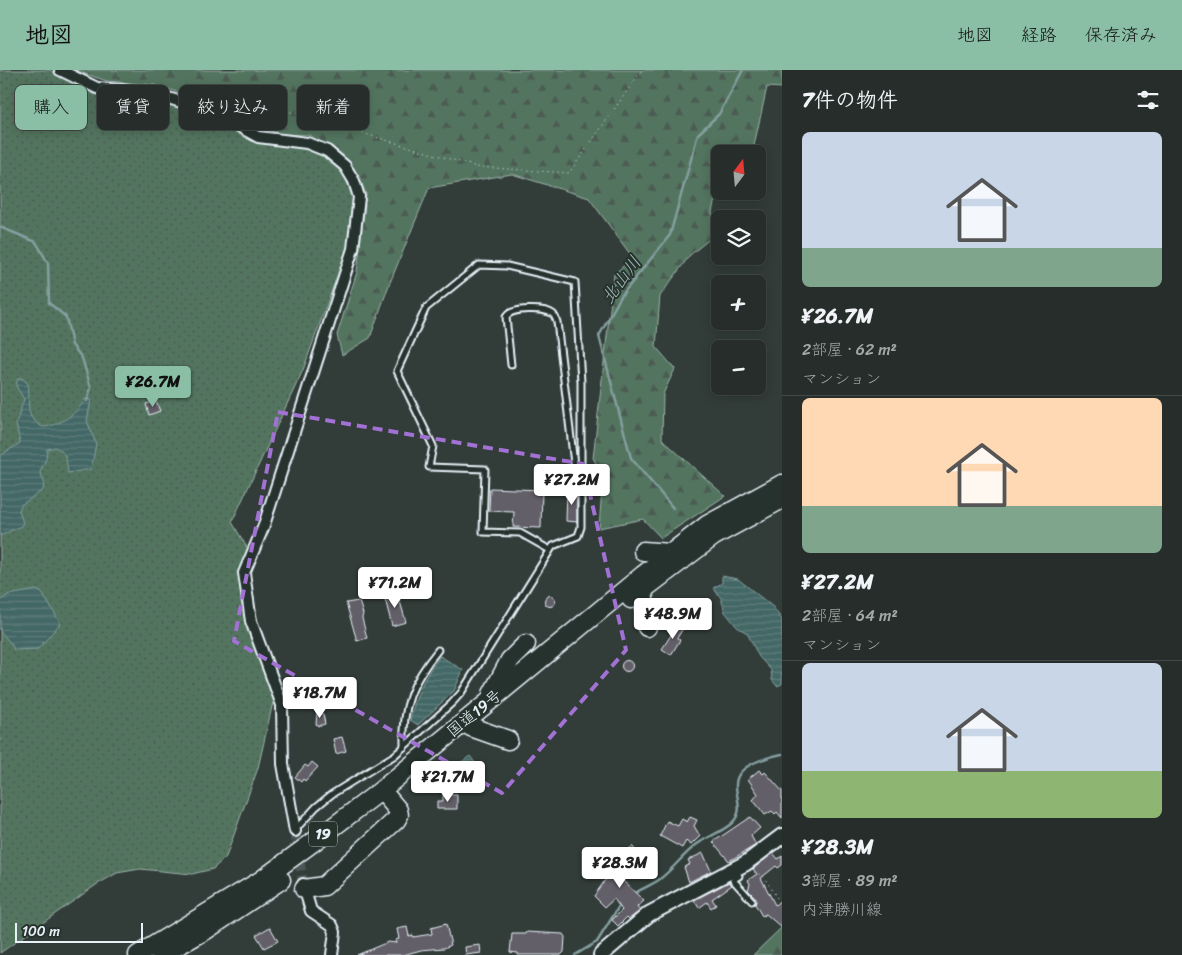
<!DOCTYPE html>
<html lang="ja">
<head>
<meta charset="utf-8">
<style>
	:root { --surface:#262d2b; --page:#323937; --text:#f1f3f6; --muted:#a4a8a9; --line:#424947; --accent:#8abfa5 }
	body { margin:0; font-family:Sriracha,"Klee One",sans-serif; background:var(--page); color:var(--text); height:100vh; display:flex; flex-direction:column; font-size:19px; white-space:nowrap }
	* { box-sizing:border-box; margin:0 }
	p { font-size:16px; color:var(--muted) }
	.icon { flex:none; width:28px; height:28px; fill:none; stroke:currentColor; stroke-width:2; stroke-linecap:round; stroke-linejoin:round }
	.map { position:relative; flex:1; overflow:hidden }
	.panel { display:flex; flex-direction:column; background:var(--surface); width:400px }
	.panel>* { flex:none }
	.banner { position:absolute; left:15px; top:15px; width:475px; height:45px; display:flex; gap:10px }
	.needle { width:32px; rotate:16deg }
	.tools { position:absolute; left:711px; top:75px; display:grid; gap:10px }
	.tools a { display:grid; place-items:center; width:55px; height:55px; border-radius:8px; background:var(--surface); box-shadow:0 2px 12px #0003,0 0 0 1px var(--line); font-size:25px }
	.scale { position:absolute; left:15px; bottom:12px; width:128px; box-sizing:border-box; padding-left:5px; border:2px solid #e8f1f8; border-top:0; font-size:14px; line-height:18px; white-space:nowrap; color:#e8f1f8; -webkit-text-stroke:4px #26332d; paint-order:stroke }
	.price { position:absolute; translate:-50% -42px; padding:0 11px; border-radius:5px; background:#fff; color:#222; font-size:16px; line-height:32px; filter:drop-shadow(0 1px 2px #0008) }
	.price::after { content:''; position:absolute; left:50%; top:30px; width:15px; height:11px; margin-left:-8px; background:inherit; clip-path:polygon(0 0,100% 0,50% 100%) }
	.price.current { background:var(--accent); color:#111 }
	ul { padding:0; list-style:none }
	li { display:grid; align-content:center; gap:10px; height:265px; padding:0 20px }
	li+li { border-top:1px solid var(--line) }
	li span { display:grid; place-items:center; height:155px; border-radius:8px; color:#555 }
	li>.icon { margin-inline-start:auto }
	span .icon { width:90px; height:90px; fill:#fffc; stroke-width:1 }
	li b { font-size:21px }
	h2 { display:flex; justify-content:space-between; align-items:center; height:60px; padding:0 20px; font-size:21px }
	.pill { padding:0 18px; border-radius:8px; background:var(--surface); box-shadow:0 2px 12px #0003,0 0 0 1px var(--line); font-size:18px; line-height:45px }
	.pill.current { background:var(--accent); color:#111 }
	header { display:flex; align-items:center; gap:30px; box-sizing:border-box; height:70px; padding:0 25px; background:var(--accent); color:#111 }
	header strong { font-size:24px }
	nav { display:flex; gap:28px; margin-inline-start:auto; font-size:18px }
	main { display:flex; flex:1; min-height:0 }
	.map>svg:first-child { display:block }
	.grass { fill:url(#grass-dots); stroke:#9eb3ac }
	.forest { fill:url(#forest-firs); stroke:#9eb3ac }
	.water { fill:url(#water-rules); stroke:#859fa0 }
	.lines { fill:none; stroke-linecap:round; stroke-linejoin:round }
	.stream { stroke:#859fa0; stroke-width:2.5 }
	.building { fill:#635e68; stroke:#e8f1f8 }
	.street-tunnel { stroke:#4d5756; stroke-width:10; stroke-dasharray:10 5; stroke-linecap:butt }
	.lane-casing { stroke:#e8f1f8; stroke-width:9 }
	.street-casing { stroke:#e8f1f8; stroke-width:14 }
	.secondary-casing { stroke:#e8f1f8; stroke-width:18 }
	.highway-casing { stroke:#e8f1f8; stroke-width:21 }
	.path { stroke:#e8f1f8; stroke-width:1; stroke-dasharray:1 4; stroke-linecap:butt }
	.lane { stroke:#26332d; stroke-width:5 }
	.street { stroke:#26332d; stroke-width:10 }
	.secondary { stroke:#26332d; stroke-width:14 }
	.highway { stroke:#26332d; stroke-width:18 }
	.marked { fill:none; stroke:#a171d3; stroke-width:4; stroke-dasharray:10 6; stroke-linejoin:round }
	.labels { text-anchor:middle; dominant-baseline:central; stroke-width:4; stroke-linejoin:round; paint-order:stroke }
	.shield { fill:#26332d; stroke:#aeb8bb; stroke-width:1 }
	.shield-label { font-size:15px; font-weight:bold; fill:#e8f1f8 }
	.street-label { font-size:16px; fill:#e8f1f8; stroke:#26332d }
	.water-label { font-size:18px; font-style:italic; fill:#a6babe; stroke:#26332d }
</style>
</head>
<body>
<header>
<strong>地図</strong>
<nav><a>地図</a><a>経路</a><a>保存済み</a></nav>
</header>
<main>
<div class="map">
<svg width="782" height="885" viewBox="0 0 782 885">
	<defs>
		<pattern id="grass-dots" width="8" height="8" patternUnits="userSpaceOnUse" patternTransform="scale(1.25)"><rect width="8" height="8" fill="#53755f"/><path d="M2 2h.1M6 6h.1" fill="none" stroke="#4c5c53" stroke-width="1.8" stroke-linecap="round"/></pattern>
		<pattern id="forest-firs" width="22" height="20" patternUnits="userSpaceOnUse" patternTransform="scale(1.25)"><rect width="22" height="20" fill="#53755f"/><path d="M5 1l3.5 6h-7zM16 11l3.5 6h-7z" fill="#4c5c53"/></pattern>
		<pattern id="water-rules" width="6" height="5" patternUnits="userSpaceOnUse" patternTransform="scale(1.25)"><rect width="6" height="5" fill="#436866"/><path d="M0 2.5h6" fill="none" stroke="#5e7e7d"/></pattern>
	</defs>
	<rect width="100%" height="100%" fill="#323c39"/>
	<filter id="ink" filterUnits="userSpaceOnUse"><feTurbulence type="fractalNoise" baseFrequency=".02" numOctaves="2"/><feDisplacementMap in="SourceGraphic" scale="10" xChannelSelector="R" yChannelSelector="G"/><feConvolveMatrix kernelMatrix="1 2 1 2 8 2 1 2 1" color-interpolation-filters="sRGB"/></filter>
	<g filter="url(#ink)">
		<path class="grass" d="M 0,0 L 50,0 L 83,18 L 114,26 L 155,27 L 218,48 L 260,71 L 281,76 L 308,78 L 330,89 L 345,106 L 354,132 L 349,173 L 303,300 L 232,452 L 249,481 L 243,499 L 241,531 L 246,550 L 268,604 L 274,628 L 258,698 L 226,787 L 213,799 L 192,804 L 140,799 L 117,803 L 96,815 L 0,883 Z"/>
		<g class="forest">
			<path d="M 73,0 L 782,0 L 782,18 L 767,17 L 753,80 L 727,79 L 726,84 L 720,84 L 720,107 L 712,142 L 717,163 L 690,185 L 660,226 L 656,277 L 675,299 L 663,324 L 662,369 L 725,426 L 661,468 L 643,449 L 599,458 L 603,406 L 593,388 L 614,204 L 633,188 L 589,128 L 512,104 L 429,118 L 389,215 L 370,268 L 342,285 L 337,265 L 357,202 L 366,124 L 358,105 L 339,82 L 309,65 L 279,64 L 254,54 L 225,38 L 156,15 L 107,11 Z"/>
			<path d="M 782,857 L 782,885 L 753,885 Z"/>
		</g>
		<g class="water">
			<path d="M 18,308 L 22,308 L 28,314 C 31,334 22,346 43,357 C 59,356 78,343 85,329 L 91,330 L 87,351 L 96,374 L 91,399 L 68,403 C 66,391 68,383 55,377 L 47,379 L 46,389 L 40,402 L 44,412 L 43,420 L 21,435 L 19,441 L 23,453 L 21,456 L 0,466 L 0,386 L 20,373 L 16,354 L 24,329 L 16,316 Z"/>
			<path d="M 722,506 L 738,509 L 773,537 L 782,550 L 782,614 L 777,616 L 772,610 L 771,600 L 759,587 L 747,563 L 737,557 L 725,542 L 721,528 L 713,518 L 722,513 Z"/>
			<path d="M 37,520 L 42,523 L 60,552 L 59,555 L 38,579 L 14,580 L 12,575 L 0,561 L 0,531 L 8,525 Z"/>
			<path d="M 440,586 L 463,600 L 454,621 L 418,655 L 410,650 C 416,625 424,606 440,586 Z"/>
			<path d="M 470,686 L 479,698 L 464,714 L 457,705 L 450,706 L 448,701 Z"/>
		</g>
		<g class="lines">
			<g class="stream">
				<path d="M 0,157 L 36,172 L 48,193 L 49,233 L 66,247 L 72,275 L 82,288 L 91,318 L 87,331"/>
				<path d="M 673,438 L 631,388 L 599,266 L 621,226 L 670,165 L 698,64 L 719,44 L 743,0"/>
				<path d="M 633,824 C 641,819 652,815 660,809 C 673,799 683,785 696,775 C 707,767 722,762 732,753 C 756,730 702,702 782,684"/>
				<path d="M 575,885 L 597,872 L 621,833"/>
			</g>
		</g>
		<g class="building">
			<path d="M 156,331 L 160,341 L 149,345 L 146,334 Z"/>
			<path d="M 490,418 L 542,420 L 541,458 L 513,457 L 514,442 L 489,441 Z"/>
			<path d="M 567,419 L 577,419 L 577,452 L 566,451 Z"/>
			<path d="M 397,521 L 406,552 L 392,556 L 384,525 Z"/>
			<circle cx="550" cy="531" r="5.5"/>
			<path d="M 359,531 L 363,544 L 362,548 L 367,568 L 357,571 L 346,533 Z"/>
			<path d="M 678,554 L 684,557 L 677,568 L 680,570 L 671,585 L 662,579 Z"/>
			<circle cx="627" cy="596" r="5.5"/>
			<path d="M 317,642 L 323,644 L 325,654 L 318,656 L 316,654 Z"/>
			<path d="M 342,667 L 346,681 L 336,684 L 333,669 Z"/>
			<path d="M 312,692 L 318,697 L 305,711 L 303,709 L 301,712 L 295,707 L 305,695 L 308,697 Z"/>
			<path d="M 759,700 L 763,704 L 765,702 L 782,721 L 782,748 L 777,742 L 775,744 L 772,741 L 765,745 L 753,730 L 758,724 L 748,709 Z"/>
			<path d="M 443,725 L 457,725 L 457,739 L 437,739 L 437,731 L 443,731 Z"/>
			<path d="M 690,747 L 697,750 L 694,756 L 700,766 L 691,775 L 686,771 L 682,778 L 660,766 L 667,751 L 678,756 L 682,749 L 687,752 Z"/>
			<path d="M 750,747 L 760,758 L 751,766 L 756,775 L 729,791 L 713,772 Z"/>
			<path d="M 632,776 L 640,786 L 632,793 L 631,791 L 620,803 L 622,804 L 619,807 L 644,831 L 637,837 L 640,841 L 629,849 L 627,847 L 618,856 L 612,850 L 622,840 L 614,829 L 605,837 L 594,826 L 606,809 L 609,800 Z"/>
			<path d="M 703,783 L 711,801 L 689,812 L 684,797 L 690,794 L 688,790 Z"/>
			<path d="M 773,783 L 778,789 L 782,786 L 782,795 L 778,798 L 776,796 L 761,808 L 775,835 L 782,829 L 782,858 L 766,844 L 762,846 L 755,834 L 756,828 L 748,820 L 750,814 L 748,810 L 757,804 L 753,799 Z"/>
			<path d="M 729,812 L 732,815 L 712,829 L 716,835 L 711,838 L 707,832 L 699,838 L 694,830 Z"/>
			<path d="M 446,854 L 451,875 L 444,878 L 421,880 L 403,885 L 357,885 L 388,872 L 396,873 L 395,870 L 399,869 L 397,859 L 407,857 L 409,866 L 413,865 L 413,867 L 432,864 L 431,858 Z"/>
			<path d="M 270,857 L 278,871 L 264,878 L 256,865 Z"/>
			<path d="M 527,862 L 563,864 L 565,867 L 564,882 L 561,885 L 518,885 L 518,883 L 510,882 L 512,864 L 526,864 Z"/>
			<path d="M 480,875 L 481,883 L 466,885 L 465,877 Z"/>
		</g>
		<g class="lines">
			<path class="street-tunnel" d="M 295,761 L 303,814"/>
			<defs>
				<g id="lane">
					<path d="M 550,480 L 520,463 L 483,462 L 485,399 L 429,397 L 433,376 L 397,301 L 426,238 L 479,195 L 507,196 L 575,212 L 581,312 L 581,412"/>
					<path d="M 404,677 C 402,635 412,612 438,580"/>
					<path d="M 295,760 L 316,737 L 332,724 L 395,685 L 452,633 L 461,623 L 553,476 L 578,466 L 581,457 L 581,412 L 575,402 L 557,252 C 556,249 555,246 553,244 C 545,238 511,237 506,247 L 511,295"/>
					<path d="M 735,801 L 739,806 L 733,810 L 752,831"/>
				</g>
				<g id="street">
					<path d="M 60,0 L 97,18 L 149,22 L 213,42 L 258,67 L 307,73 L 327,81 L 345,96 L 354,111 L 359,127 L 353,179 L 263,458 L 244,503 L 251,551 L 282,635 L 283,694 L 295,761"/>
					<path d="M 303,814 L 311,841 L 332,855 L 335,862 L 332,885"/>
				</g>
				<path id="secondary" d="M 601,885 L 649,844 L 746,793 L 782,766"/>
				<g id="highway">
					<path d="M 643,481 L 670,483"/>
					<path d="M 643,520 L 647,557"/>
					<path d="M 631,529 L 714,466 L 782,429"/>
					<path d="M 492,624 L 510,590 L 526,574"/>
					<path d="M 471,657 L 508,670"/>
					<path d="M 304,819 L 324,816 L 396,750 L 399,745 L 398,740 L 388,728"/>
					<path d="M 138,885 L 260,811 L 316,770 L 379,722 L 643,505 L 707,455 L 782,414"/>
					<path d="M 161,885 L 206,860 L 281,810"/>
				</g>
			</defs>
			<use href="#lane" class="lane-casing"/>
			<use href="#street" class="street-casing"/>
			<use href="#secondary" class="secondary-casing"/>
			<use href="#highway" class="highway-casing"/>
			<g class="path">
				<path d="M 281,39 L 477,97 L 569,103 L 642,0"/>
				<path d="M 754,802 L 764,807 L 779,831 L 782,832"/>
			</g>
			<use href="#lane" class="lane"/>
			<use href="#street" class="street"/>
			<use href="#secondary" class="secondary"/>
			<use href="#highway" class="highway"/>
		</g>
	</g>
	<path class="marked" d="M 278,342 L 583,394 L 626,580 L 502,723 L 234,571 Z"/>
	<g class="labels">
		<rect class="shield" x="309" y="751.5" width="28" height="25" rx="4"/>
		<g class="shield-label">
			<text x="323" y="764">19</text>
		</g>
		<g class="street-label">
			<text transform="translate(474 643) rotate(-39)">国道19号</text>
		</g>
		<g class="water-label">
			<text transform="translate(621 210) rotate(-54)">北山川</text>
		</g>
	</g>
</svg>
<div class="tools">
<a><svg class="needle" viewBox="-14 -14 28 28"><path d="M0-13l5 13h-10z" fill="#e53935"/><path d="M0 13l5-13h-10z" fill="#a4a8a9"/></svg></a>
<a><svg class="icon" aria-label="layers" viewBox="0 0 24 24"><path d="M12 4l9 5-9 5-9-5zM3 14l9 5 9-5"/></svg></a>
<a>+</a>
<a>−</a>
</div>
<div class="scale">100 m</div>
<b class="price current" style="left:153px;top:338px">¥26.7M</b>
<b class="price" style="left:572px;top:436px">¥27.2M</b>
<b class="price" style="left:395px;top:539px">¥71.2M</b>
<b class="price" style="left:673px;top:570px">¥48.9M</b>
<b class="price" style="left:320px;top:649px">¥18.7M</b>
<b class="price" style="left:448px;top:733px">¥21.7M</b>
<b class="price" style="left:620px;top:819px">¥28.3M</b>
<div class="banner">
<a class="pill current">購入</a>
<a class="pill">賃貸</a>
<a class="pill">絞り込み</a>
<a class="pill">新着</a>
</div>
</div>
<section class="panel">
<h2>7件の物件<svg class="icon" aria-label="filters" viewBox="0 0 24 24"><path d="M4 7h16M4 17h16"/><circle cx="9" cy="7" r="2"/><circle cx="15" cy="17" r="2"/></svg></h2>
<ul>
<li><span style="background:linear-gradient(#c9d6e8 75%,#7fa58c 0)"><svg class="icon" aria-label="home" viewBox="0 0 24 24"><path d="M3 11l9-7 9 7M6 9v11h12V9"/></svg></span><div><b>¥26.7M</b><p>2部屋 · 62 m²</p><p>マンション</p></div></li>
<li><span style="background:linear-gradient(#ffd9b3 70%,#7fa58c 0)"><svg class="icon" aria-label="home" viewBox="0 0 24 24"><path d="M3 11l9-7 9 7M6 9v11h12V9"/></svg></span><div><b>¥27.2M</b><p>2部屋 · 64 m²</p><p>マンション</p></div></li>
<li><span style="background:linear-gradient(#c9d6e8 70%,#8fb573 0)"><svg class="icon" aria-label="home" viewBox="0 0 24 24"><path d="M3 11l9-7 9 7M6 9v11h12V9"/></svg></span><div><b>¥28.3M</b><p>3部屋 · 89 m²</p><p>内津勝川線</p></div></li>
</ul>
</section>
</main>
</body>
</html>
